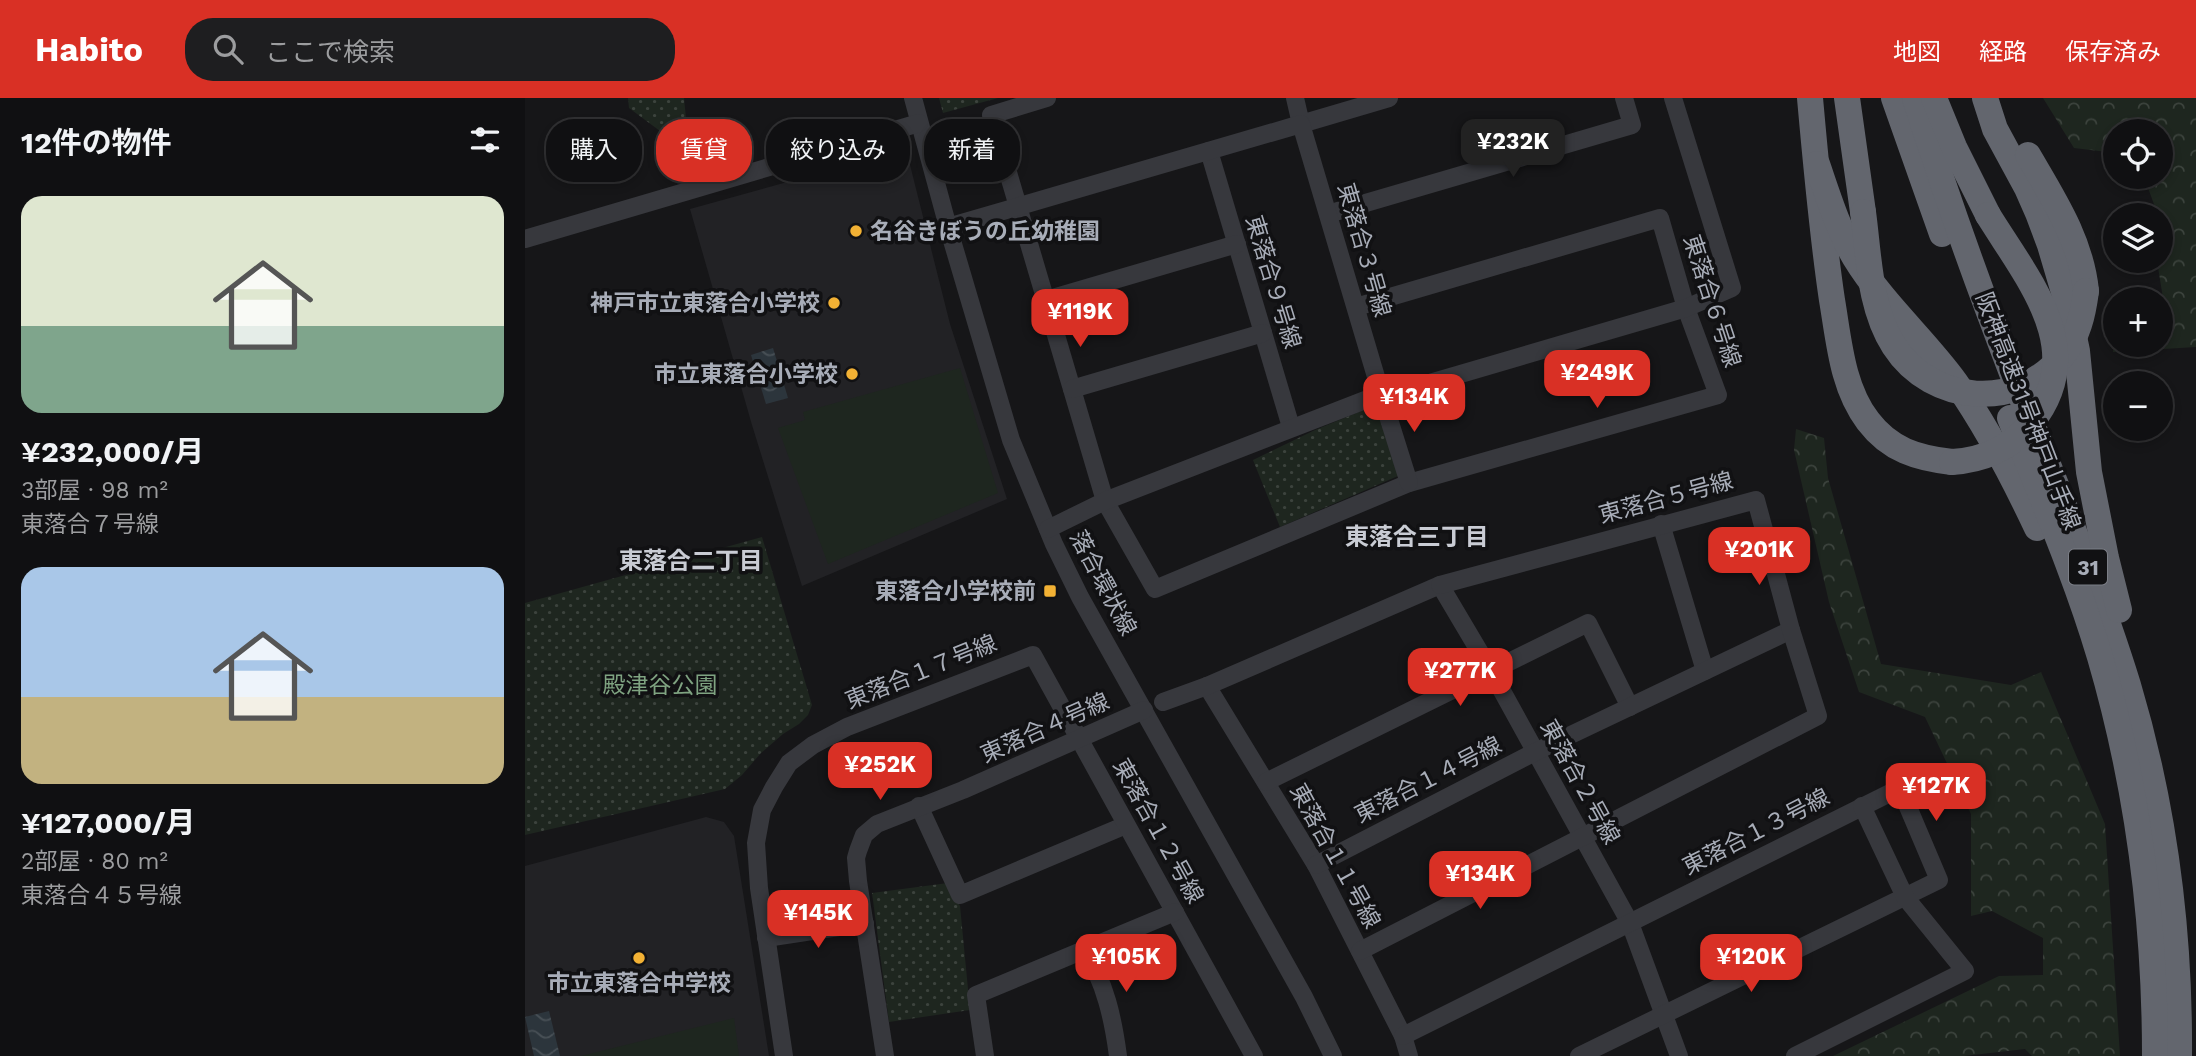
<!DOCTYPE html>
<html lang="ja">
<head>
<meta charset="utf-8">
<style>
	:root { --surface:#101012; --page:#1e1e20; --text:#f1f3f6; --muted:#9c9d9f; --line:#303032; --accent:#d93025 }
	body { margin:0; font-family:"Work Sans","Noto Sans JP",sans-serif; background:var(--page); color:var(--text); height:100vh; display:flex; flex-direction:column; font-size:26px; white-space:nowrap }
	* { box-sizing:border-box; margin:0 }
	p { font-size:23px; color:var(--muted) }
	.icon { flex:none; width:38px; height:38px; fill:none; stroke:currentColor; stroke-width:2; stroke-linecap:round; stroke-linejoin:round }
	.map { position:relative; flex:1; overflow:hidden }
	.panel { display:flex; flex-direction:column; background:var(--surface); width:525px }
	.panel>* { flex:none }
	.guide { position:absolute; left:21px; top:21px; width:665px; height:63px; display:flex; gap:14px }
	.controls { position:absolute; left:1578px; top:21px; display:grid; gap:14px }
	.controls a { display:grid; place-items:center; width:70px; height:70px; border-radius:50%; background:var(--surface); box-shadow:0 4px 10px #0003,0 0 0 2px var(--line); font-size:35px }
	.price { position:absolute; translate:-50% -60px; padding:0 16px; border-radius:14px; background:var(--accent); color:#fff; font-size:23px; line-height:46px; filter:drop-shadow(0 2px 4px #0008) }
	.price::after { content:''; position:absolute; left:50%; top:42px; width:21px; height:16px; margin-left:-10px; background:inherit; clip-path:polygon(0 0,100% 0,50% 100%) }
	.price.selected { background:#222; color:#fff }
	ul { padding:0; list-style:none }
	li { display:grid; align-content:center; gap:14px; height:371px; padding:0 21px }
	li span { display:grid; place-items:center; height:217px; border-radius:21px; color:#555 }
	li>.icon { margin-inline-start:auto }
	span .icon { width:126px; height:126px; fill:#fffc; stroke-width:1 }
	li b { font-size:30px }
	h2 { display:flex; justify-content:space-between; align-items:center; height:84px; padding:0 21px; font-size:30px }
	.tag { padding:0 24px; border-radius:28px; background:var(--surface); box-shadow:0 4px 10px #0003,0 0 0 2px var(--line); font-size:24px; line-height:63px }
	.tag.selected { background:var(--accent); color:#fff }
	header { display:flex; align-items:center; gap:42px; box-sizing:border-box; height:98px; padding:0 35px; background:var(--accent); color:#fff }
	header strong { font-size:33px }
	nav { display:flex; gap:38px; margin-inline-start:auto; font-size:24px }
	.search { width:490px; height:63px; background:var(--page); display:flex; align-items:center; gap:18px; box-sizing:border-box; padding:0 24px; border-radius:28px; color:var(--muted); font-size:26px }
	main { display:flex; flex:1; min-height:0 }
	.map>svg:first-child { display:block }
	.built { fill:#222225 }
	.forest { fill:url(#forest-crowns) }
	.park { fill:url(#park-dots) }
	.pitch { fill:#1e261f }
	.water { fill:url(#water-waves) }
	.lines { fill:none; stroke-linecap:round; stroke-linejoin:round }
	.minor { stroke:#37383d; stroke-width:18 }
	.highway { stroke:#63666e; stroke-width:26 }
	.highway-bridge { stroke:#63666e; stroke-width:26 }
	.poi-dot { fill:#f2b134; stroke:#111113; stroke-width:2.5 }
	.labels { text-anchor:middle; dominant-baseline:central; stroke-width:7; stroke-linejoin:round; paint-order:stroke }
	.shield { fill:#111113; stroke:#7b7e86; stroke-width:2 }
	.shield-label { font-size:21px; font-weight:bold; fill:#a8adb8 }
	.poi-label { font-size:23px; font-weight:bold; fill:#a8adb8; stroke:#111113; text-anchor:end }
	.street-label { font-size:23px; fill:#a8adb8; stroke:#111113 }
	.park-label { font-size:23px; fill:#7fa381; stroke:#111113 }
	.neighbourhood-label { font-size:24px; font-weight:bold; fill:#c9ccd4; stroke:#111113 }
</style>
</head>
<body>
<header>
<strong>Habito</strong>
<div class="search"><svg class="icon" aria-label="search" viewBox="0 0 24 24"><circle cx="10" cy="10" r="6"/><path d="M15 15l6 6"/></svg>ここで検索</div>
<nav><a>地図</a><a>経路</a><a>保存済み</a></nav>
</header>
<main>
<section class="panel">
<h2>12件の物件<svg class="icon" aria-label="filters" viewBox="0 0 24 24"><path d="M4 7h16M4 17h16"/><circle cx="9" cy="7" r="2"/><circle cx="15" cy="17" r="2"/></svg></h2>
<ul>
<li><span style="background:linear-gradient(#dfe7d0 60%,#7fa58c 0)"><svg class="icon" aria-label="home" viewBox="0 0 24 24"><path d="M3 11l9-7 9 7M6 9v11h12V9"/></svg></span><div><b>¥232,000/月</b><p>3部屋 · 98 m²</p><p>東落合７号線</p></div></li>
<li><span style="background:linear-gradient(#a9c7e8 60%,#c2b280 0)"><svg class="icon" aria-label="home" viewBox="0 0 24 24"><path d="M3 11l9-7 9 7M6 9v11h12V9"/></svg></span><div><b>¥127,000/月</b><p>2部屋 · 80 m²</p><p>東落合４５号線</p></div></li>
</ul>
</section>
<div class="map">
<svg width="1671" height="958" viewBox="0 0 1671 958">
	<defs>
		<pattern id="forest-crowns" width="20" height="18" patternUnits="userSpaceOnUse" patternTransform="scale(1.75)"><rect width="20" height="18" fill="#1e261f"/><path d="M2 6a3 3 0 1 1 6 0M12 15a3 3 0 1 1 6 0" fill="none" stroke="#3c433d"/></pattern>
		<pattern id="park-dots" width="8" height="8" patternUnits="userSpaceOnUse" patternTransform="scale(1.75)"><rect width="8" height="8" fill="#1e261f"/><path d="M2 2h.1M6 6h.1" fill="none" stroke="#3c433d" stroke-width="1.8" stroke-linecap="round"/></pattern>
		<pattern id="water-waves" width="16" height="10" patternUnits="userSpaceOnUse" patternTransform="scale(1.75)"><rect width="16" height="10" fill="#2c353c"/><path d="M0 5q4-4 8 0t8 0" fill="none" stroke="#485056"/></pattern>
	</defs>
	<rect width="100%" height="100%" fill="#161618"/>
	<g class="built">
		<path d="M 381,51 L 425,226 L 482,401 L 277,488 L 227,327 L 165,111 Z"/>
		<path d="M 181,719 L 199,724 L 209,738 L 244,958 L 0,958 L 0,768 Z"/>
	</g>
	<g class="forest">
		<path d="M 1518,0 L 1671,0 L 1671,249 L 1588,254 L 1591,226 L 1591,247 L 1636,247 L 1636,201 L 1638,200 L 1632,163 L 1636,163 L 1636,117 L 1633,117 L 1619,79 L 1636,79 L 1636,33 L 1591,33 L 1591,55 L 1549,50 Z"/>
		<path d="M 1271,331 L 1299,340 L 1303,380 L 1356,566 L 1486,587 L 1516,574 L 1580,726 L 1595,958 L 1507,958 L 1500,951 L 1439,958 L 1308,958 L 1474,878 L 1518,877 L 1518,840 L 1467,813 L 1446,818 L 1446,716 L 1400,619 L 1334,594 L 1304,504 L 1269,352 Z"/>
	</g>
	<g class="park">
		<path d="M 103,0 L 159,0 L 162,31 L 139,36 L 104,10 Z"/>
		<path d="M 414,0 L 473,0 L 418,15 Z"/>
		<path d="M 851,307 L 873,378 L 755,429 L 728,362 L 790,332 Z"/>
		<path d="M 237,439 L 287,607 L 283,617 L 274,626 L 258,636 L 236,655 L 217,677 L 200,691 L 0,737 L 0,505 Z"/>
		<path d="M 423,785 L 435,808 L 445,912 L 364,924 L 347,795 Z"/>
	</g>
	<g class="pitch">
		<path d="M 435,270 L 473,395 L 303,466 L 253,330 L 280,322 L 278,314 Z"/>
		<path d="M 209,920 L 214,958 L 56,958 Z"/>
	</g>
	<g class="water">
		<path d="M 248,250 L 263,300 L 241,306 L 226,257 Z"/>
		<path d="M 24,913 L 35,958 L 9,958 L 0,919 Z"/>
	</g>
	<g class="lines">
		<g class="minor">
			<path d="M 388,0 L 423,129 L 486,342 L 529,446 L 555,499 L 779,899 L 808,958"/>
			<path d="M 522,0 L 466,17 L 580,403 L 630,491 L 884,385 L 1193,297 L 1161,210 L 1135,120 L 831,209"/>
			<path d="M 770,0 L 776,26 L 864,0"/>
			<path d="M 684,53 L 766,329"/>
			<path d="M 803,116 L 1107,27 L 1099,0"/>
			<path d="M 423,129 L 776,26 L 857,299 L 848,299 L 580,403 L 523,431"/>
			<path d="M 0,141 L 394,25"/>
			<path d="M 521,202 L 712,146"/>
			<path d="M 547,291 L 738,235"/>
			<path d="M 884,385 L 857,299 L 1161,210 L 1207,190 L 1148,0"/>
			<path d="M 1136,426 L 1180,573"/>
			<path d="M 682,588 L 791,767 L 878,938 L 884,958"/>
			<path d="M 638,604 L 682,588 L 915,487 L 966,573 L 1105,825 L 1154,958"/>
			<path d="M 741,684 L 1063,525 L 1105,609"/>
			<path d="M 394,708 L 435,797 L 601,727"/>
			<path d="M 791,767 L 1010,654 L 1266,532"/>
			<path d="M 241,840 L 340,825"/>
			<path d="M 559,851 C 580,884 588,920 593,958"/>
			<path d="M 835,853 L 1293,618 L 1266,532 L 1231,402 L 915,487"/>
			<path d="M 878,938 L 1375,690 L 1414,782 L 1054,958"/>
			<path d="M 259,958 L 234,790 L 231,745 L 237,712 L 249,689 L 264,665 L 288,647 L 322,629 L 508,557 L 729,958"/>
			<path d="M 360,958 L 333,783 L 331,760 L 333,753 L 339,737 L 352,726 L 438,692 L 619,612"/>
			<path d="M 460,958 L 451,897 L 650,814"/>
			<path d="M 1270,958 L 1440,873 L 1380,799 L 1337,708"/>
		</g>
		<g class="highway">
			<path d="M 1285,0 C 1291,67 1297,135 1307,202 C 1314,243 1317,289 1343,323 C 1365,352 1392,360 1427,364"/>
			<path d="M 1322,0 L 1338,114"/>
			<path d="M 1369,0 L 1417,136"/>
			<path d="M 1390,0 C 1419,92 1452,184 1487,275 C 1527,378 1570,481 1603,587 C 1639,707 1655,833 1654,958"/>
			<path d="M 1409,0 L 1429,49 L 1463,117"/>
			<path d="M 1460,0 L 1470,31 L 1502,90 L 1513,115 L 1525,147 L 1541,201 L 1552,253 L 1564,374 L 1581,460 L 1594,512"/>
			<path d="M 1503,57 C 1528,100 1556,142 1561,193"/>
			<path d="M 1292,66 C 1303,98 1313,131 1330,160 C 1358,206 1400,242 1431,285 C 1463,331 1488,379 1512,430"/>
			<path d="M 1485,320 C 1516,398 1551,478 1575,559 C 1613,689 1630,823 1630,958"/>
		</g>
		<g class="highway-bridge">
			<path d="M 1338,114 C 1344,158 1344,209 1369,248 C 1407,307 1494,313 1538,257 C 1553,239 1558,216 1561,193"/>
			<path d="M 1427,364 C 1458,362 1486,350 1506,325 C 1565,252 1503,182 1463,117"/>
		</g>
	</g>
	<g class="poi-dot">
		<circle cx="331" cy="133" r="7"/>
		<circle cx="309" cy="205" r="7"/>
		<circle cx="327" cy="276" r="7"/>
		<rect x="518" y="486" width="14" height="14" rx="3.5"/>
		<circle cx="114" cy="860" r="7"/>
	</g>
	<g class="labels">
		<rect class="shield" x="1544" y="451.5" width="38" height="35" rx="5"/>
		<g class="shield-label">
			<text x="1563" y="469">31</text>
		</g>
		<g class="poi-label">
			<text x="345" y="133" text-anchor="start">名谷きぼうの丘幼稚園</text>
			<text x="295" y="205">神戸市立東落合小学校</text>
			<text x="313" y="276">市立東落合小学校</text>
			<text x="511" y="493">東落合小学校前</text>
			<text x="114" y="885" text-anchor="middle">市立東落合中学校</text>
		</g>
		<g class="street-label">
			<text transform="translate(839 152) rotate(74)">東落合３号線</text>
			<text transform="translate(748 184) rotate(73)">東落合９号線</text>
			<text transform="translate(1187 203) rotate(72)">東落合６号線</text>
			<text transform="translate(1503 313) rotate(69)">阪神高速31号神戸山手線</text>
			<text transform="translate(1141 400) rotate(-15)">東落合５号線</text>
			<text transform="translate(578 485) rotate(62)">落合環状線</text>
			<text transform="translate(396 574) rotate(-22)">東落合１７号線</text>
			<text transform="translate(520 630) rotate(-24)">東落合４号線</text>
			<text transform="translate(903 682) rotate(-27)">東落合１４号線</text>
			<text transform="translate(1055 684) rotate(61)">東落合２号線</text>
			<text transform="translate(633 733) rotate(61)">東落合１２号線</text>
			<text transform="translate(1231 734) rotate(-27)">東落合１３号線</text>
			<text transform="translate(810 758) rotate(61)">東落合１１号線</text>
		</g>
		<g class="park-label">
			<text x="135" y="587">殿津谷公園</text>
		</g>
		<g class="neighbourhood-label">
			<text x="892" y="439">東落合三丁目</text>
			<text x="166" y="463">東落合二丁目</text>
		</g>
	</g>
</svg>
<div class="controls">
<a><svg class="icon" aria-label="locate" viewBox="0 0 24 24"><circle cx="12" cy="12" r="6"/><path d="M12 2v4M12 18v4M2 12h4M18 12h4"/></svg></a>
<a><svg class="icon" aria-label="layers" viewBox="0 0 24 24"><path d="M12 4l9 5-9 5-9-5zM3 14l9 5 9-5"/></svg></a>
<a>+</a>
<a>−</a>
</div>
<b class="price selected" style="left:988px;top:81px">¥232K</b>
<b class="price" style="left:555px;top:251px">¥119K</b>
<b class="price" style="left:1072px;top:312px">¥249K</b>
<b class="price" style="left:889px;top:336px">¥134K</b>
<b class="price" style="left:1234px;top:489px">¥201K</b>
<b class="price" style="left:935px;top:610px">¥277K</b>
<b class="price" style="left:355px;top:704px">¥252K</b>
<b class="price" style="left:1411px;top:725px">¥127K</b>
<b class="price" style="left:955px;top:813px">¥134K</b>
<b class="price" style="left:293px;top:852px">¥145K</b>
<b class="price" style="left:601px;top:896px">¥105K</b>
<b class="price" style="left:1226px;top:896px">¥120K</b>
<div class="guide">
<a class="tag">購入</a>
<a class="tag selected">賃貸</a>
<a class="tag">絞り込み</a>
<a class="tag">新着</a>
</div>
</div>
</main>
</body>
</html>
